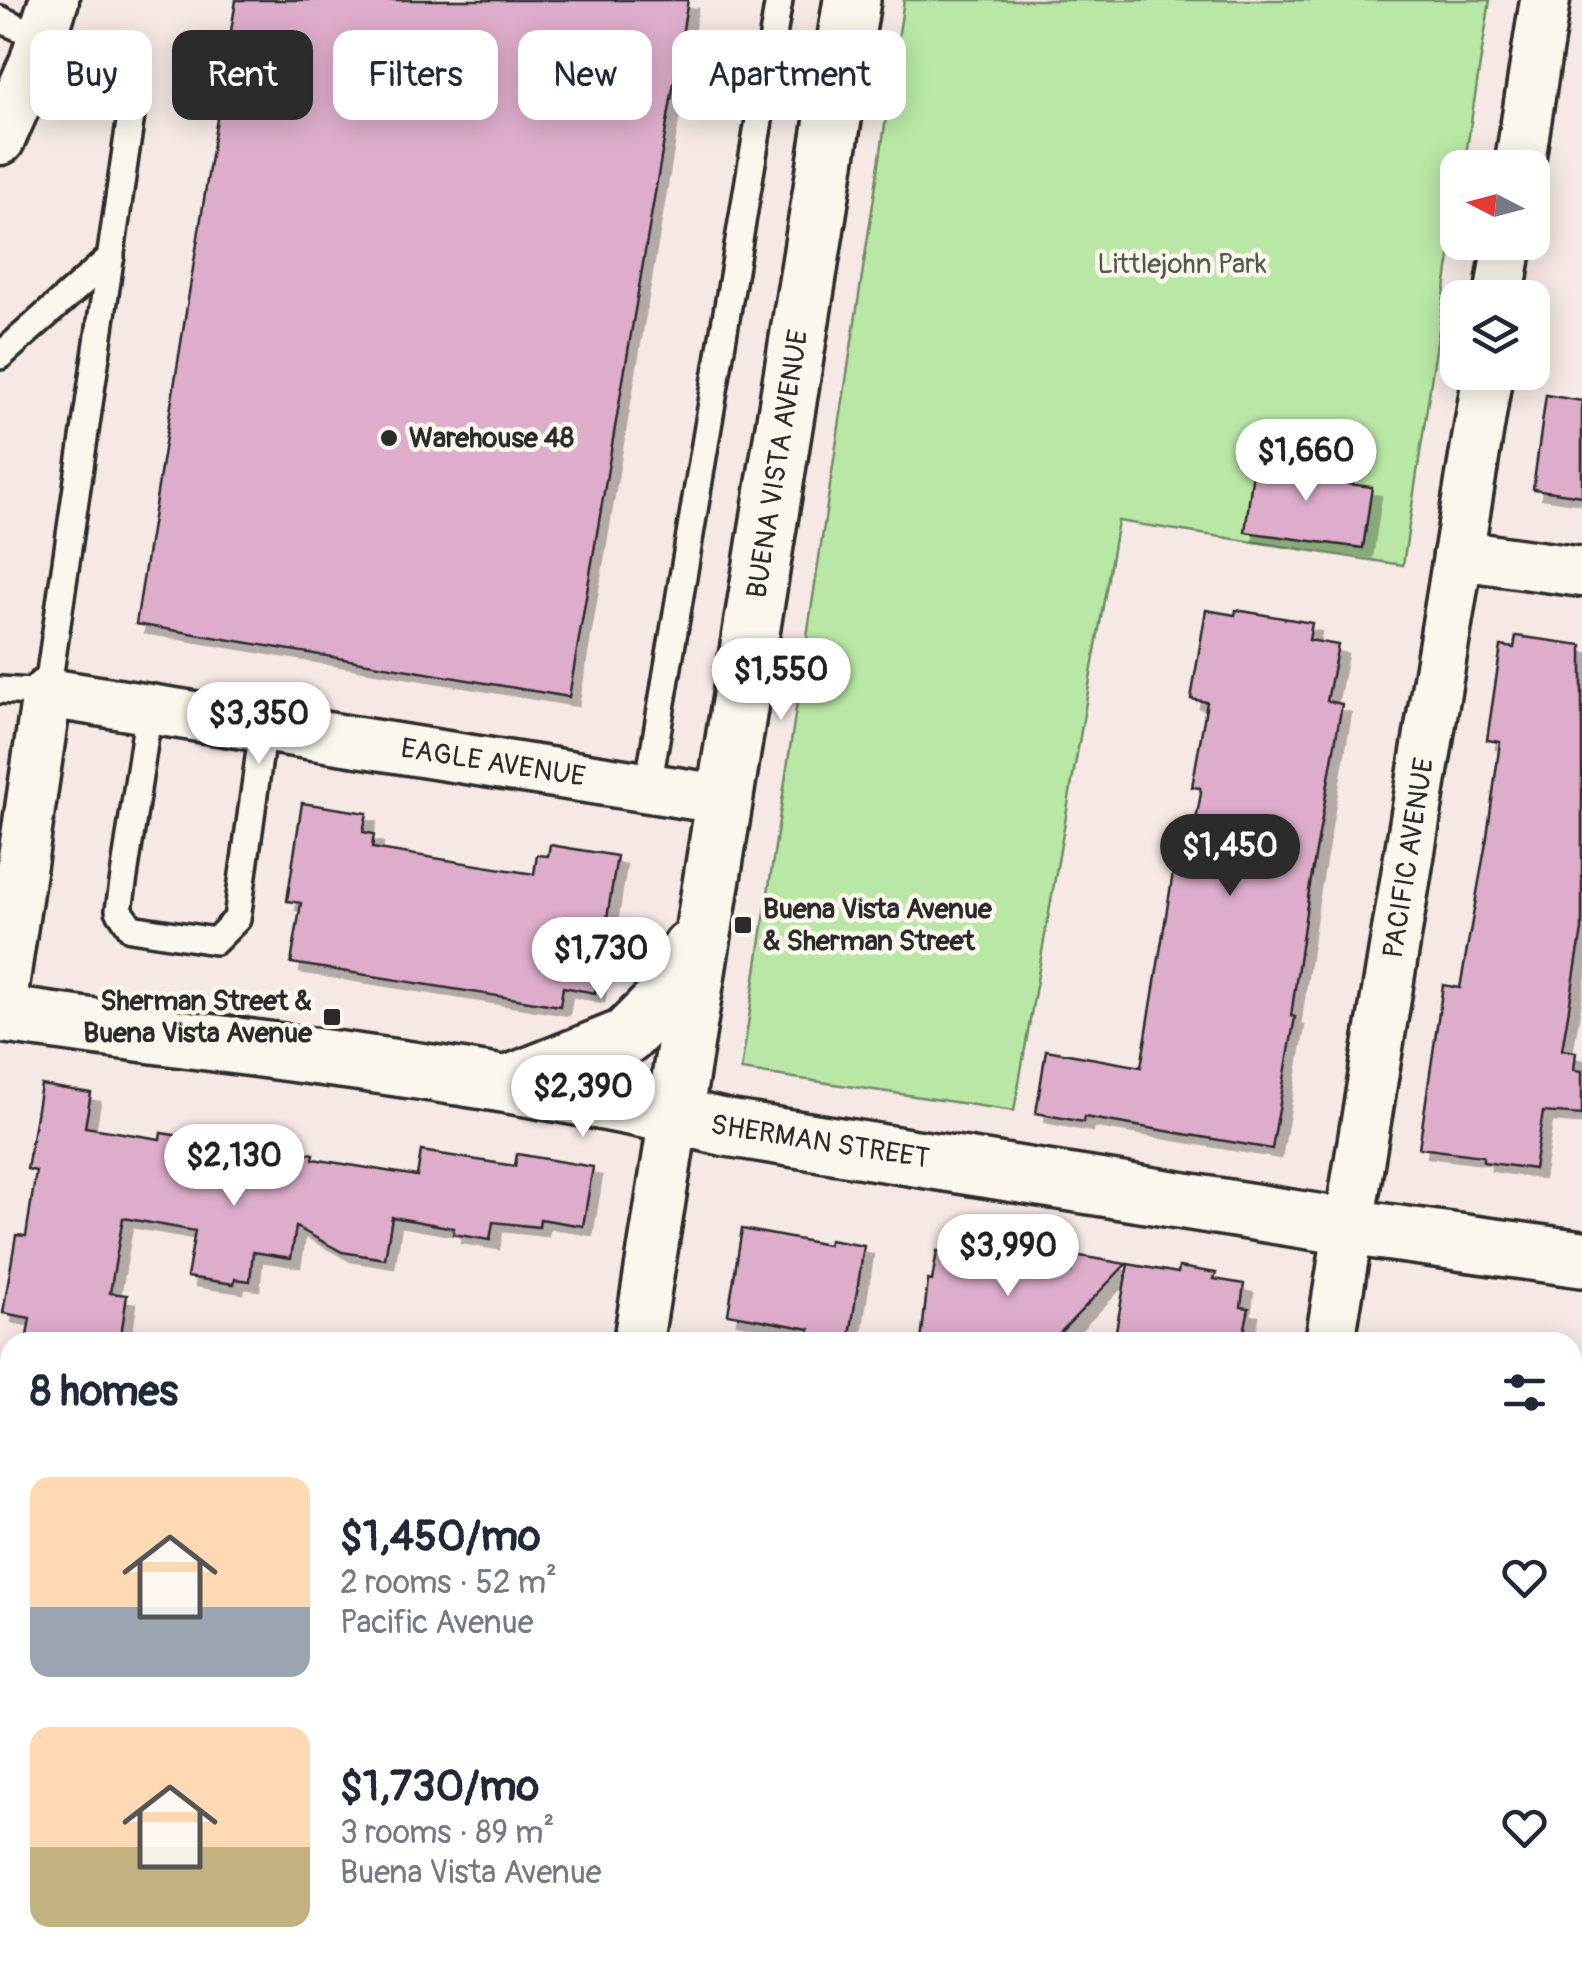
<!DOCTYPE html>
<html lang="en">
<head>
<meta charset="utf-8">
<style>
	:root { --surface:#fff; --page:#f2f2f3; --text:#1f2937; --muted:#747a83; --accent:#2b2b2b }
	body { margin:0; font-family:Pangolin,sans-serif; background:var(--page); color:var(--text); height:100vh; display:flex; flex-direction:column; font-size:38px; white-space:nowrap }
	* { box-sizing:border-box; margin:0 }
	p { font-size:32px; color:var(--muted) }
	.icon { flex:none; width:55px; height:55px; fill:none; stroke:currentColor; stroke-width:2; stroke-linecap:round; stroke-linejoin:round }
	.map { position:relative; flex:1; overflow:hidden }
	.side { position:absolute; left:0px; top:1332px; width:1582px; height:642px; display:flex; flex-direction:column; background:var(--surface); border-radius:30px 30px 0 0; box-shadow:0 5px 25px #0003 }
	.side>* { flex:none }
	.hud { position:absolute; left:30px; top:30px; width:1000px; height:90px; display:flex; gap:20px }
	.needle { width:65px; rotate:276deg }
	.controls { position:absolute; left:1440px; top:150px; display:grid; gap:20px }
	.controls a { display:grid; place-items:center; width:110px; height:110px; border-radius:20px; background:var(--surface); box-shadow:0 5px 25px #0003; font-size:50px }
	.price { position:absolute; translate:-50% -85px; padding:0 22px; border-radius:35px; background:#fff; color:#222; font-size:32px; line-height:65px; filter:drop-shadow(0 2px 5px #0008) }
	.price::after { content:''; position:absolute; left:50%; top:60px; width:30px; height:22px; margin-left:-15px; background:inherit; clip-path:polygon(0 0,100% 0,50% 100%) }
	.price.selected { background:var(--accent); color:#fff }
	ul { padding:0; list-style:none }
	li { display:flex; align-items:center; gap:30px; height:250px; padding:0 30px }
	li span { display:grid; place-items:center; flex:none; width:280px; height:200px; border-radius:20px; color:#555 }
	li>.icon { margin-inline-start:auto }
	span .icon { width:120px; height:120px; fill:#fffc; stroke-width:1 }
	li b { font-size:42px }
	h2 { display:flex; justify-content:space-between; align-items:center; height:120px; padding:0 30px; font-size:42px }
	.tag { padding:0 35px; border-radius:20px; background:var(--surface); box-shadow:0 5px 25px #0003; font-size:35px; line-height:90px }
	.tag.selected { background:var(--accent); color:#fff }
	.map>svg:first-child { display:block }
	.green { fill:#b9e8a6; stroke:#728a68; stroke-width:2.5 }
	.building { fill:#deadcb; stroke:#2b2b2b; stroke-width:2.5; filter:url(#shadow) }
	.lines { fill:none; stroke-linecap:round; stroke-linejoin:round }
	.service-casing { stroke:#2b2b2b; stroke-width:32 }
	.minor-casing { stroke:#2b2b2b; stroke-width:55 }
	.tertiary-casing { stroke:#2b2b2b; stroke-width:62 }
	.service { stroke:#fbf7ec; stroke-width:25 }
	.minor { stroke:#fbf7ec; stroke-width:48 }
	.tertiary { stroke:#fbf7ec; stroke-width:55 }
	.poi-dot { fill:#2b2b2b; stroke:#fbf7ec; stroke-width:4 }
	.labels { text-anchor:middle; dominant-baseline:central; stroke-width:9; stroke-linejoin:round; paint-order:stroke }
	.park-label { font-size:28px; fill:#4e5a4a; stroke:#fbf7ec }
	.poi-label { font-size:28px; font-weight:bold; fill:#2b2b2b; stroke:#fbf7ec; text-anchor:start }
	.street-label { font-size:28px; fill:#2b2b2b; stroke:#fbf7ec }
</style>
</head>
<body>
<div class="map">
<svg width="1582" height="1973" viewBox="0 0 1582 1973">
	<defs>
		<filter id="shadow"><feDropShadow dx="9" dy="9" stdDeviation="0" flood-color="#0004"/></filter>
	</defs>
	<rect width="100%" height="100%" fill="#f5e8e5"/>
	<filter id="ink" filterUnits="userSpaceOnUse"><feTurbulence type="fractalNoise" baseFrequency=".01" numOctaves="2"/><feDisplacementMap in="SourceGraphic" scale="20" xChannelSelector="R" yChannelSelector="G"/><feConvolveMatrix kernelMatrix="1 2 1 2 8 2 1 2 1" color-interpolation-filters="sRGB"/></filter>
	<g filter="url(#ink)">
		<path class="green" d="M 904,0 L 1490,0 L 1464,167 L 1458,168 L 1457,211 L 1403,565 L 1118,521 L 1014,1111 L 741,1070 Z"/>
		<g class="building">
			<path d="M 236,0 L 688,0 L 569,697 L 136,624 Z"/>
			<path d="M 1546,395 L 1582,401 L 1582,496 L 1533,489 Z"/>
			<path d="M 1255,456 L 1327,466 L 1325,481 L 1372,487 L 1363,548 L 1245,532 Z"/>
			<path d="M 1206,610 L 1235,615 L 1236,610 L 1312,623 L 1309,640 L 1338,645 L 1327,701 L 1342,704 L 1309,891 L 1291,1016 L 1295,1017 L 1272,1149 L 1084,1117 L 1083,1122 L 1036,1113 L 1046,1050 L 1141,1067 L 1174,867 L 1187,870 L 1201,793 L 1200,788 L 1192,787 L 1207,702 L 1191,699 Z"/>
			<path d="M 1516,636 L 1582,645 L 1582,930 L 1562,1050 L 1576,1052 L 1574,1070 L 1582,1071 L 1582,1115 L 1543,1112 L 1534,1169 L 1483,1162 L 1483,1156 L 1419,1148 L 1443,985 L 1460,988 L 1487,837 L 1500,742 L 1487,740 L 1501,646 L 1514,648 Z"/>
			<path d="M 302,803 L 367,813 L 363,832 L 374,834 L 372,848 L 534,874 L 537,855 L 548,856 L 550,845 L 617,856 L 595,993 L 563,987 L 560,1006 L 291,963 L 301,903 L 287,901 Z"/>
			<path d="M 41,1085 L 91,1093 L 85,1127 L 160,1139 L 161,1133 L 277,1151 L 278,1147 L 314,1154 L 313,1159 L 417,1176 L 421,1151 L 515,1166 L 517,1154 L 593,1167 L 583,1226 L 540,1219 L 539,1227 L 493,1222 L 490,1240 L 453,1234 L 454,1228 L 392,1217 L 385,1259 L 342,1252 L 296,1227 L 291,1258 L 253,1252 L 250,1281 L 235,1279 L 234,1284 L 187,1277 L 195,1231 L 123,1218 L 110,1293 L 127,1295 L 120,1342 L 26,1342 L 30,1318 L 3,1313 L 16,1235 L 26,1236 L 36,1171 L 27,1169 Z"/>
			<path d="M 742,1229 L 828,1245 L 829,1240 L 864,1246 L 849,1342 L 808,1342 L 810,1329 L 728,1314 Z"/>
			<path d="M 937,1251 L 1071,1272 L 1074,1255 L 1126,1264 L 1051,1342 L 921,1342 L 928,1280 L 932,1281 Z"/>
			<path d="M 1128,1264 L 1178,1273 L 1179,1267 L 1216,1273 L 1214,1279 L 1244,1284 L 1241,1307 L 1249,1308 L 1242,1342 L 1114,1342 Z"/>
		</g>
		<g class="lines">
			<defs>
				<g id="service">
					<path d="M 0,19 L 136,81 L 47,693 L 0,690"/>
					<path d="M 0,356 L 111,257"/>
					<path d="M 149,710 L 119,910 L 131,928 L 215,941 L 237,919 L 263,728"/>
					<path d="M 648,787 L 779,0"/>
				</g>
				<g id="minor">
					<path d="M 0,140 L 34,63 L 54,0"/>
					<path d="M 1519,168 L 1545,0"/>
					<path d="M 1499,298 L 1508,242"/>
					<path d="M 1458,555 L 1582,572"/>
					<path d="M 0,1014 L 47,693 L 726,800"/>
					<path d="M 638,1342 L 674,1116"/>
					<path d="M 1330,1342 L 1488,372"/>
					<path d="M 0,1706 L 10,1708"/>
					<path d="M 1572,1949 L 1582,1950"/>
					<path d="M 535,1973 L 536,1965"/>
					<path d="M 1227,1973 L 1229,1965"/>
				</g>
				<g id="tertiary">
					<path d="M 0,1014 C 243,1049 487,1072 727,1128 L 1348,1227 L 1582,1259"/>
					<path d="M 511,1083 L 626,1037 L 660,1003 L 690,949"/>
					<path d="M 674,1116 L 852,0"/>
				</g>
			</defs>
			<use href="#service" class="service-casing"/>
			<use href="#minor" class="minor-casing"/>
			<use href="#tertiary" class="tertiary-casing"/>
			<use href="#service" class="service"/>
			<use href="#minor" class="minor"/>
			<use href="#tertiary" class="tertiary"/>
		</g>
	</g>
	<g class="poi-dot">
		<circle cx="389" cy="438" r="10"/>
		<rect x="733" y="915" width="20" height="20" rx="5"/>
		<rect x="322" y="1007" width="20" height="20" rx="5"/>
	</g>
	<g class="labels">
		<g class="park-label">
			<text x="1182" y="264">Littlejohn Park</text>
		</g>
		<g class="poi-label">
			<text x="409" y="438">Warehouse 48</text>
			<text x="763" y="909">Buena Vista Avenue<tspan x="763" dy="32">&amp; Sherman Street</tspan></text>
			<text x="312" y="1001" text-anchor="end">Sherman Street &amp;<tspan x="312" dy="32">Buena Vista Avenue</tspan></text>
		</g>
		<g class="street-label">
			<text transform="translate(778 464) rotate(-81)">BUENA VISTA AVENUE</text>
			<text transform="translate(493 763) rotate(9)">EAGLE AVENUE</text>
			<text transform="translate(1409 858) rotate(-81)">PACIFIC AVENUE</text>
			<text transform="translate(820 1142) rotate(9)">SHERMAN STREET</text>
		</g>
	</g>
</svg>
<div class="controls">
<a><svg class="needle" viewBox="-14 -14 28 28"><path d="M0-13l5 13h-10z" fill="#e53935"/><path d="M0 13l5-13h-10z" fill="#747a83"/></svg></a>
<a><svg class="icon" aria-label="layers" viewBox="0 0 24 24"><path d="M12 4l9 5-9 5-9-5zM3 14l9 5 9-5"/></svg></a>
</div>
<b class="price" style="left:1306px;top:504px">$1,660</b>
<b class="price" style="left:781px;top:723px">$1,550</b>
<b class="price" style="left:259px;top:767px">$3,350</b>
<b class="price selected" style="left:1230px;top:899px">$1,450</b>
<b class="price" style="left:601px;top:1002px">$1,730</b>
<b class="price" style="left:583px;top:1140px">$2,390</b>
<b class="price" style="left:234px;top:1209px">$2,130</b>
<b class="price" style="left:1008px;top:1299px">$3,990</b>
<div class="hud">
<a class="tag">Buy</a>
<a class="tag selected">Rent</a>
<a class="tag">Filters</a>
<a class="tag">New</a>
<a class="tag">Apartment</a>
</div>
<section class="side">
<h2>8 homes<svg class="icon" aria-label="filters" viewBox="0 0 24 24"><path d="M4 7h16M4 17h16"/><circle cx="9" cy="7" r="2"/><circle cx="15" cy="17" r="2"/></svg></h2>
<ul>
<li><span style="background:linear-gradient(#ffd9b3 65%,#9aa5b1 0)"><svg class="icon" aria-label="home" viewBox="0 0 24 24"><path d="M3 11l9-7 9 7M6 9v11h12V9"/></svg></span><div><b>$1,450/mo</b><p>2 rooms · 52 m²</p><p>Pacific Avenue</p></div><svg class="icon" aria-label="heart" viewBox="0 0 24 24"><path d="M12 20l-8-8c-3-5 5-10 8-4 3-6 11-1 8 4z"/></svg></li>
<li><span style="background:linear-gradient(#ffd9b3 60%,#c2b280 0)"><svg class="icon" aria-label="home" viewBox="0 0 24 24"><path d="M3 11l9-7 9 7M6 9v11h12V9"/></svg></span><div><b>$1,730/mo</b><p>3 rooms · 89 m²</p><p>Buena Vista Avenue</p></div><svg class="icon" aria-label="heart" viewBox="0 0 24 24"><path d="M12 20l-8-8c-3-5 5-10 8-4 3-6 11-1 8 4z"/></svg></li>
</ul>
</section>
</div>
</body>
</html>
